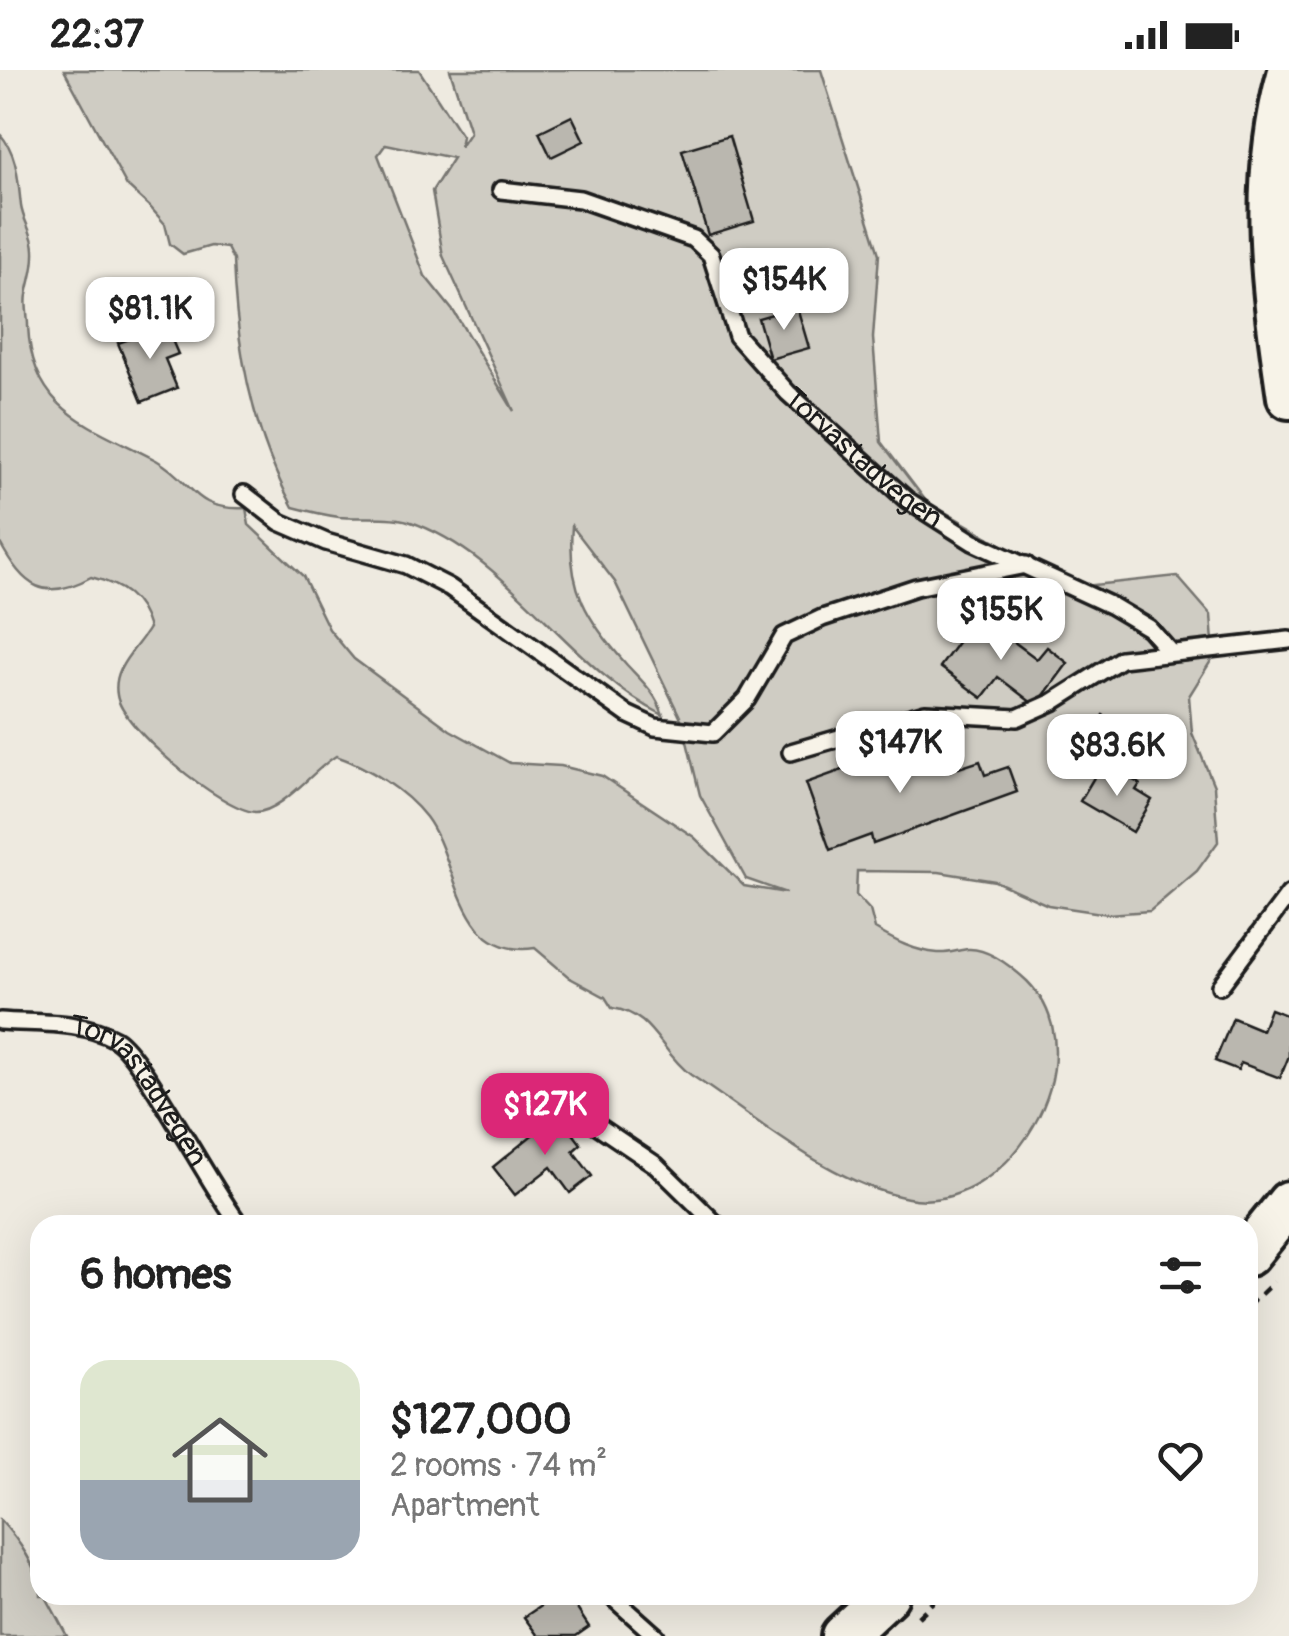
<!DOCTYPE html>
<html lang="en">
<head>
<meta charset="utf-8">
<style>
	:root { --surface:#fff; --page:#f2f2f2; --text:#222; --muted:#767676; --line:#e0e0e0; --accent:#db2777 }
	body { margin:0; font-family:Pangolin,sans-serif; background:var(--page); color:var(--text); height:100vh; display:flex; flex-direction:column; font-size:38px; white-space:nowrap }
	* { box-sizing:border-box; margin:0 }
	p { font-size:32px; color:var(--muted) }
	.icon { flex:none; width:55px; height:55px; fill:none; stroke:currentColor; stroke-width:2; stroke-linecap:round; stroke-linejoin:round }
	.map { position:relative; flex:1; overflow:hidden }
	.drawer { position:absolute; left:30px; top:1145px; width:1228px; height:390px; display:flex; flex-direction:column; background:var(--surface); border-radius:30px; box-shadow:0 10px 40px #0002 }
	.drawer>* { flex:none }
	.price { position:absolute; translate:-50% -85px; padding:0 22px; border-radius:20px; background:#fff; color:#222; font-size:32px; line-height:65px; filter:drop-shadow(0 2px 5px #0008) }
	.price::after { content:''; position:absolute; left:50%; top:60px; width:30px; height:22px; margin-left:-15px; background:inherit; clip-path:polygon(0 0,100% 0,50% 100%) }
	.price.current { background:var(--accent); color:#fff }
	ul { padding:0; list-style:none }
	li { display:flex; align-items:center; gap:30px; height:250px; padding:0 50px }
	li+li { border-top:2px solid var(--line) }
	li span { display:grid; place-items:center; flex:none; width:280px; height:200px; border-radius:30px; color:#555 }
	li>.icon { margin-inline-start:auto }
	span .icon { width:120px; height:120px; fill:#fffc; stroke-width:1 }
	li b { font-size:42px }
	h2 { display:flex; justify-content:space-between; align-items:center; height:120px; padding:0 50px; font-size:42px }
	.status { display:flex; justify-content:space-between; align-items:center; height:70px; padding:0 50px; background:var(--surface); direction:ltr }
	.status svg { height:28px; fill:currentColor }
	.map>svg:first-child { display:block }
	.green { fill:#cfccc3; stroke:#767470; stroke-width:2.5; fill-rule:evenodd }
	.building { fill:#bab7af; stroke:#1c1c1c; stroke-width:2.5 }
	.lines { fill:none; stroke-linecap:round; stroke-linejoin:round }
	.lane-casing { stroke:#1c1c1c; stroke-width:22 }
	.secondary-casing { stroke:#1c1c1c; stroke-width:50 }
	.path { stroke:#1c1c1c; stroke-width:5; stroke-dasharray:10 8; stroke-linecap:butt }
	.lane { stroke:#f7f3e8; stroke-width:15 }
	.secondary { stroke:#f7f3e8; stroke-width:42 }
	.labels { text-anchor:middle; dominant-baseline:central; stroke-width:8; stroke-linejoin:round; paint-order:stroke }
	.street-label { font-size:30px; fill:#1c1c1c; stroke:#f7f3e8 }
</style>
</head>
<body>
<div class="status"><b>22:37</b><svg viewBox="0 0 49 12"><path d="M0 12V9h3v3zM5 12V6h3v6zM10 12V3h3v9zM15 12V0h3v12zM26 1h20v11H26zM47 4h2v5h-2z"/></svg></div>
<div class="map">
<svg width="1289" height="1566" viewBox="0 0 1289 1566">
	<rect width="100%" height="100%" fill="#eeeae0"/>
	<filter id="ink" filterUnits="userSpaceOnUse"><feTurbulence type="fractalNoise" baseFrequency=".01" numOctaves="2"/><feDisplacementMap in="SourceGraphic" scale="20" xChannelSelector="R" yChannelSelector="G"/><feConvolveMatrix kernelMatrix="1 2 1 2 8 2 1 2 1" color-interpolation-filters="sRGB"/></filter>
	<g filter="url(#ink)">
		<g class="green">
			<path d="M 64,0 L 419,0 L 462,66 L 460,77 L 470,62 L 450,0 L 821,0 L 879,184 L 873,268 L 881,372 L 926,431 L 1075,517 L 1177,506 L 1211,545 L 1214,586 L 1189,626 L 1192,663 L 1214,716 L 1218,772 L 1197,801 L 1150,841 L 1108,844 L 1048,835 L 995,811 L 939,802 L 857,801 L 856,825 L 870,840 L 875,859 C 895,871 914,881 938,883 C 948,884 958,880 968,879 C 988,878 1013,898 1027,911 C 1104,988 1008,1147 908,1128 C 829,1113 757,1048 691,1005 C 659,981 654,944 612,938 L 605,927 L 570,908 L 535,878 C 456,890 459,790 426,747 C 405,720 368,697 336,686 C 314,699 281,743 255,742 C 222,740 121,658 117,625 C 112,596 137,579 149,558 C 140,527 122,515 91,507 C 44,533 24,517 0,473 L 0,64 C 18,84 18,111 21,136 C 23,151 34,164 34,180 C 35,198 30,208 27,225 C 25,234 28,246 28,256 C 32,342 90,355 156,390 C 195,412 191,441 246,438 L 249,455 L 303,506 L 329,559 L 354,589 L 450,660 L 510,693 L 561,696 L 602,706 L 694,767 L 744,816 L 786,823 L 746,809 L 700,725 L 682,651 L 615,512 L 572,456 C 567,518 586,549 627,595 C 643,612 656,623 663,645 C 568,598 509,484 408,451 C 387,445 361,449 339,447 C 324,445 308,441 293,437 C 251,361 236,276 233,190 L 227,178 L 211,176 L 183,184 L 170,174 L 165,154 L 150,137 L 127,116 ZM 386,74 L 453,88 L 432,121 L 443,186 L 514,341 L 454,242 L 425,206 L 378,85 Z"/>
			<path d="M 0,1450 C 17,1468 40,1499 40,1525 L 45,1525 L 67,1566 L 0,1566 Z"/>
		</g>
		<g class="building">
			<path d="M 572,46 L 584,71 L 551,87 L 539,62 Z"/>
			<path d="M 729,66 L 754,151 L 708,165 L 682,80 Z"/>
			<path d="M 797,237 L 809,278 L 770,289 L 758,248 Z"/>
			<path d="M 166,256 L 178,284 L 165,289 L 177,318 L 142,332 L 118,273 Z"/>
			<path d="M 978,545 L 1037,589 L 1047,577 L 1068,593 L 1036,636 L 998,607 L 982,628 L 940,597 Z"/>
			<path d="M 1103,645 L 1122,656 L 1108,681 L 1088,669 Z"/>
			<path d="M 904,678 L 911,697 L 953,682 L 959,698 L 980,691 L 985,705 L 1008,697 L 1017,722 L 873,774 L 871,765 L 830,780 L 806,713 Z"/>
			<path d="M 1099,699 L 1115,708 L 1119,702 L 1140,714 L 1136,720 L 1152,730 L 1133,762 L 1080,731 Z"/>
			<path d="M 1270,939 L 1289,946 L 1289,986 L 1280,1008 L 1241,993 L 1238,1000 L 1215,991 L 1233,948 L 1262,960 Z"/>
			<path d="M 558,1044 L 581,1074 L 573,1081 L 592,1106 L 570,1123 L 551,1097 L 515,1125 L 493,1097 Z"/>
			<path d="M 557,1525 L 568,1525 L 589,1557 L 576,1566 L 538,1566 L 524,1547 Z"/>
		</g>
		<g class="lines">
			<defs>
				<g id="lane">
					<path id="s1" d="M 501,120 L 580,129 L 694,169 L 711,185 L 737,266 L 788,323 L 907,430 L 973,472 L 1112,536 L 1149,558 L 1170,582"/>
					<path d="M 244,424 L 280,452 L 326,472 L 406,495 L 449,517 L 627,644 L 655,657 L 713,663 L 747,629 L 784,566 L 822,548 L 916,517 L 1026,495"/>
					<path d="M 791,682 L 925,643 L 1017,648 L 1053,632 L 1121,589 L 1289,570"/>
					<path d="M 1220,916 L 1289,824"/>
					<path id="s2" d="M 0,951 C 37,954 81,950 115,969 C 142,984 211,1119 240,1155"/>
					<path d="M 579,1043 L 656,1095 L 717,1155"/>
					<path d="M 610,1525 L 656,1566"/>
				</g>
				<g id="secondary">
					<path d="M 1289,5 C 1259,114 1273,217 1289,327"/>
					<path d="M 1248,1184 L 1289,1133"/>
					<path d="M 843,1566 L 887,1525"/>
				</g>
			</defs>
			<use href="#lane" class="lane-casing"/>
			<use href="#secondary" class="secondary-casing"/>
			<g class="path">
				<path d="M 1248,1237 L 1274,1212"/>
				<path d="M 918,1547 L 941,1525"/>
			</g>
			<use href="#lane" class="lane"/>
			<use href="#secondary" class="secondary"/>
		</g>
	</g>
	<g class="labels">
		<g class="street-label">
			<text stroke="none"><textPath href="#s1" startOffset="485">Torvastadvegen</textPath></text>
			<text stroke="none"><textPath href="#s2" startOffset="170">Torvastadvegen</textPath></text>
		</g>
	</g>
</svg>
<b class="price" style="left:784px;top:263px">$154K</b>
<b class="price" style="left:150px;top:292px">$81.1K</b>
<b class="price" style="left:1001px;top:593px">$155K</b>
<b class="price" style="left:900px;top:726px">$147K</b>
<b class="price" style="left:1117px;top:729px">$83.6K</b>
<b class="price current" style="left:545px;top:1088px">$127K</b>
<section class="drawer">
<h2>6 homes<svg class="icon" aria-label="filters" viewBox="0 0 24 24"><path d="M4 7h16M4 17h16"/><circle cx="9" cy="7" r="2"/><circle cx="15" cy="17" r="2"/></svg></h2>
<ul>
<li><span style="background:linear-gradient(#dfe7d0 60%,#9aa5b1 0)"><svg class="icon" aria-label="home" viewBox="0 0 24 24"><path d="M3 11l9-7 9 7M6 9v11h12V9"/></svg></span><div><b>$127,000</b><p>2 rooms · 74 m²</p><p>Apartment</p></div><svg class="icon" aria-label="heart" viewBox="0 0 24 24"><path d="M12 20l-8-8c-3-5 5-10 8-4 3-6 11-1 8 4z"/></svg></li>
</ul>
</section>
</div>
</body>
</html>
